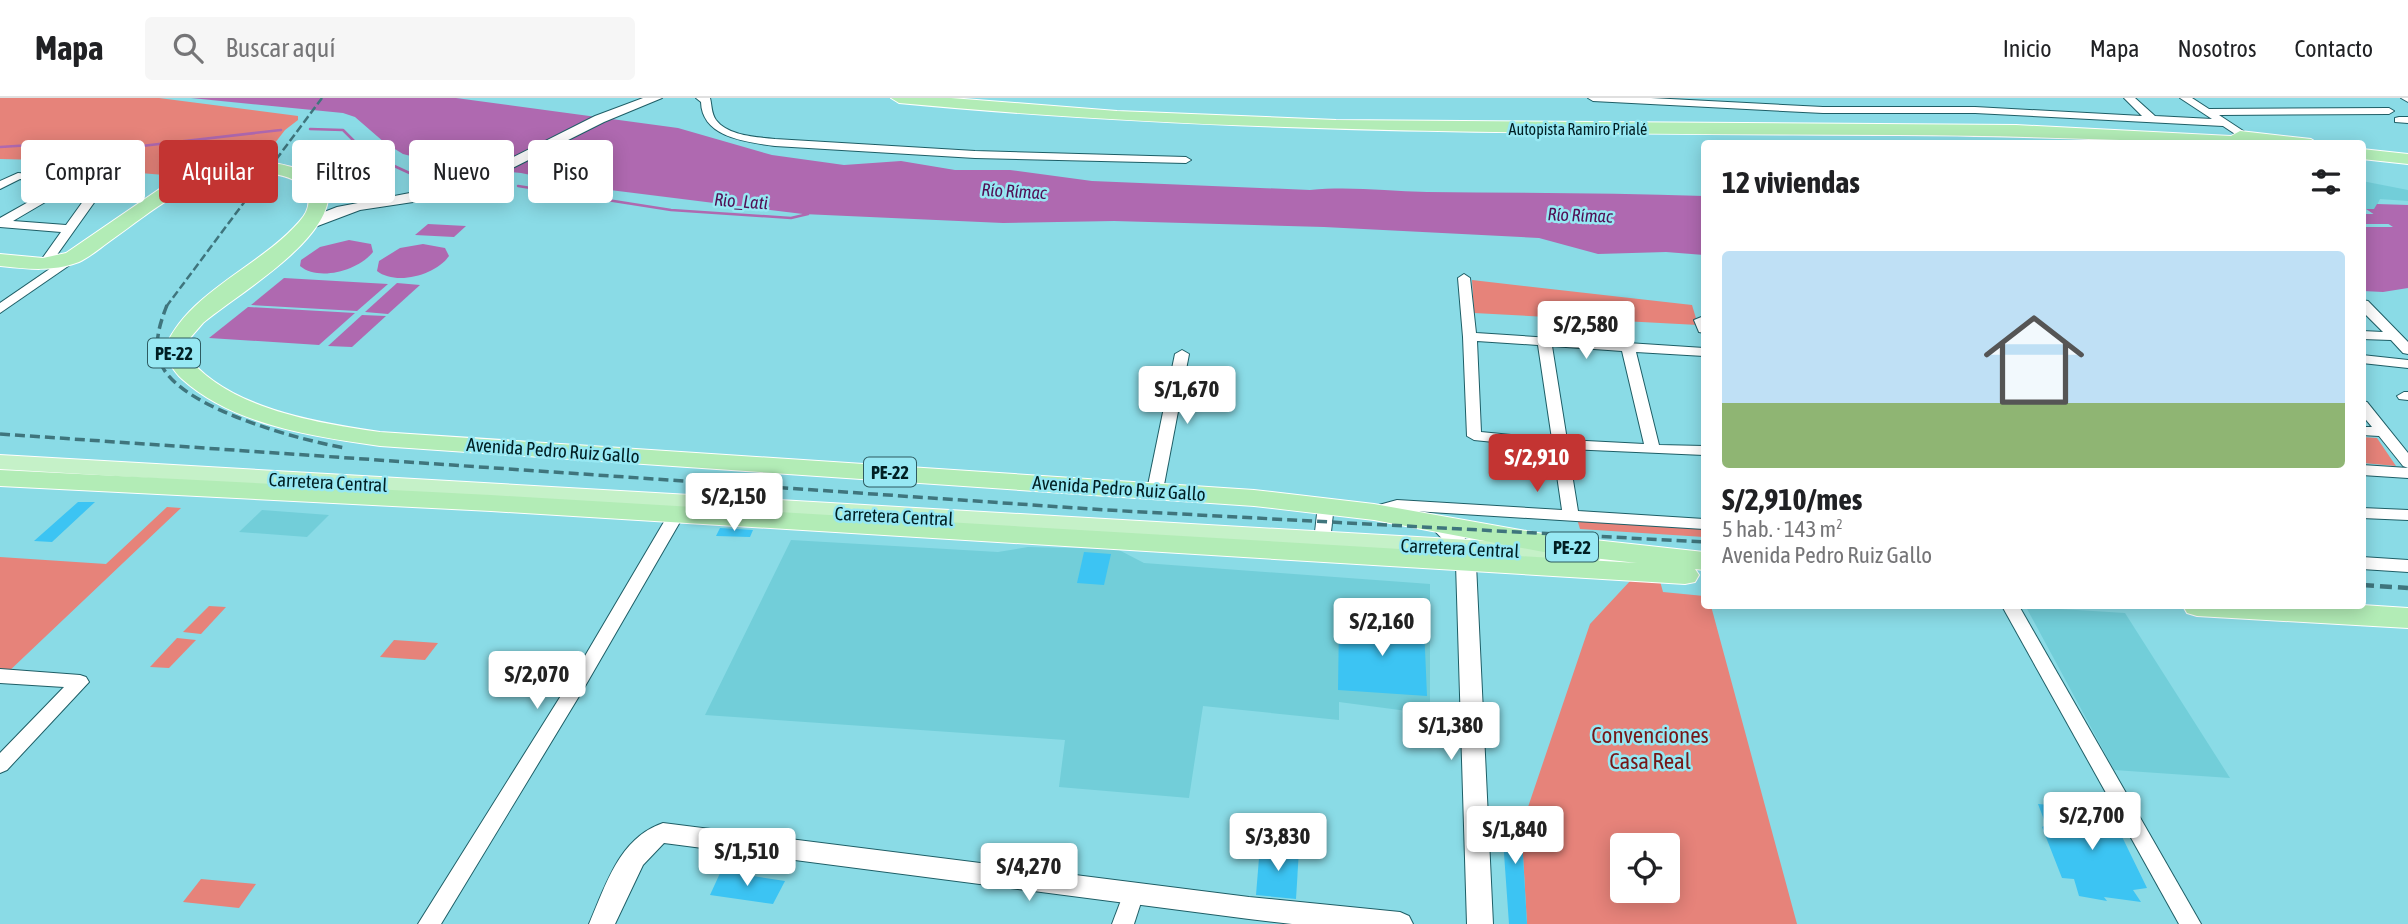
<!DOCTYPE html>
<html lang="es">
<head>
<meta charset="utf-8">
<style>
	:root { --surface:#fff; --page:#f6f6f6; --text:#202124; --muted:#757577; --line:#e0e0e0; --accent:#c33432 }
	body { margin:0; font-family:"Asap Condensed",sans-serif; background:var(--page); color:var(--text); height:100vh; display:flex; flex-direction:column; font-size:26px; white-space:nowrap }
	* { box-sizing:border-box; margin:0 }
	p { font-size:23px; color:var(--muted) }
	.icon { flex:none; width:38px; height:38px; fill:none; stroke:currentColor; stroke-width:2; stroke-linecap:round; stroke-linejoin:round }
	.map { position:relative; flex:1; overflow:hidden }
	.panel { position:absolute; left:1701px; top:42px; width:665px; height:469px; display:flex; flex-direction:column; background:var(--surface); border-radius:7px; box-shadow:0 4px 18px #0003 }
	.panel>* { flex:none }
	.top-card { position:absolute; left:21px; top:42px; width:665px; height:63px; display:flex; gap:14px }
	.tools { position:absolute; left:1610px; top:735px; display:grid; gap:14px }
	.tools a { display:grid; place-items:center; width:70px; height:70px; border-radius:7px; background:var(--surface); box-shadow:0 4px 18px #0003; font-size:35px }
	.price { position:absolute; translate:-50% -60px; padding:0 16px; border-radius:7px; background:#fff; color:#222; font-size:23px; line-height:46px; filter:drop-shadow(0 2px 4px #0008) }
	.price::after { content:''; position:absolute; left:50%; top:42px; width:21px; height:16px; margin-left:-10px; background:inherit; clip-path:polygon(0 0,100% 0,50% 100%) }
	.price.current { background:var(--accent); color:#fff }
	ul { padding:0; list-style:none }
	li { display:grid; align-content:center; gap:14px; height:371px; padding:0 21px }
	li span { display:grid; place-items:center; height:217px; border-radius:7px; color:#555 }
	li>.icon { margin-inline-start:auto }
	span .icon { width:126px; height:126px; fill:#fffc; stroke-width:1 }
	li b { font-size:30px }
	h2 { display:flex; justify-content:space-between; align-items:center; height:84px; padding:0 21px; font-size:30px }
	.chip { padding:0 24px; border-radius:7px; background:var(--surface); box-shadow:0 4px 18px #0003; font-size:24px; line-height:63px }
	.chip.current { background:var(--accent); color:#fff }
	header { display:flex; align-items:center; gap:42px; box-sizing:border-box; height:98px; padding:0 35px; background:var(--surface); border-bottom:2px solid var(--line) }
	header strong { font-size:33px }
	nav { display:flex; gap:38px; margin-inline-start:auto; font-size:24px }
	.search { width:490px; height:63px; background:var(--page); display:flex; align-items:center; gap:18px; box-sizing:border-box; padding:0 24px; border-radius:7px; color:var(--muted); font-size:26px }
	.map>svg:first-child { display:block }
	.built { fill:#72ced9 }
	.green { fill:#e6837a; fill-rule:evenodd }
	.water { fill:#af69b0 }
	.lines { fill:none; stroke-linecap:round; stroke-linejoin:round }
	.stream { stroke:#af69b0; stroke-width:2.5 }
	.river { fill:#af69b0; fill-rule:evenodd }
	.building { fill:#3cc4f3 }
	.minor-casing { stroke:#1e5e66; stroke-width:2 }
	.tertiary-casing { stroke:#1e5e66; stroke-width:2 }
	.primary-casing { stroke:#fff; stroke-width:2 }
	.trunk-casing { stroke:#fff; stroke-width:2 }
	.minor { fill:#fff; fill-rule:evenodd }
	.tertiary { fill:#fff; fill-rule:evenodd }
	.primary { fill:#c5f1c8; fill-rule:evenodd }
	.trunk { fill:#b2ecb6; fill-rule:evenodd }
	.rail-far2 { stroke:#3f757d; stroke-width:2.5; stroke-dasharray:8 3.5; stroke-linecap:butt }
	.rail-far1 { stroke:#3f757d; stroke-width:3.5; stroke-dasharray:10 5; stroke-linecap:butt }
	.rail { stroke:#3f757d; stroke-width:4.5; stroke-dasharray:12 6; stroke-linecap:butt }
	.labels { text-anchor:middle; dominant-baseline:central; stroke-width:5; stroke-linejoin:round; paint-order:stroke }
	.far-street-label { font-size:16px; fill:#001f23; stroke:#97e8f3 }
	.far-water-label { font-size:18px; font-style:italic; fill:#510f54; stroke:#97e8f3 }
	.shield { fill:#97e8f3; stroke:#2d5b61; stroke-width:2 }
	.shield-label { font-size:18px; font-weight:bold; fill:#001f23 }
	.street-label { font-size:19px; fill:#001f23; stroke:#97e8f3 }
	.near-park-label { font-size:23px; fill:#751717; stroke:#97e8f3 }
</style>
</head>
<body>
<header>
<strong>Mapa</strong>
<div class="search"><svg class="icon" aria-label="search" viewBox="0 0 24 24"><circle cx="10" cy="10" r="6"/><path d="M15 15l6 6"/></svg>Buscar aquí</div>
<nav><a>Inicio</a><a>Mapa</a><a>Nosotros</a><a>Contacto</a></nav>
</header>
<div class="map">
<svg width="2408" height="826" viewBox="0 0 2408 826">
	<rect width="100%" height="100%" fill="#8adbe6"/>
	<g class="built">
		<path d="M 2362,83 L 2408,92 L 2408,103 L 2380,101 L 2375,111 L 2363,111 Z"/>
		<path d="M 262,412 L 329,417 L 307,439 L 239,434 Z"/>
		<path d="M 791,442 L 998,454 L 1028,449 L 1117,451 L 1144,465 L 1430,486 L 1430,616 L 1339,604 L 1339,622 L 1203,608 L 1189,700 L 1059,689 L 1065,642 L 705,617 Z"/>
		<path d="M 2026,509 L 2125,515 L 2230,680 L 2114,672 Z"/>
	</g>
	<g class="green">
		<path d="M 0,0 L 159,0 L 298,18 L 298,22 L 285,32 L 261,63 L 253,69 L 189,79 L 140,75 L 83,63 L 0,61 Z"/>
		<path d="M 1472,182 L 1692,207 L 1698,227 L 1474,215 Z"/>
		<path d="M 2362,339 L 2377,340 L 2396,368 L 2363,365 Z"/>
		<path d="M 167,409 L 181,410 L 6,576 L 0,575 L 0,459 L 106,466 Z"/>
		<path d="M 1577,421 L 1704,428 L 1704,439 L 1580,431 Z"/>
		<path d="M 1631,482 L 1660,483 L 1663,494 L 1704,498 L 1704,508 L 1711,508 L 1797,826 L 1527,826 L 1522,740 L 1526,715 L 1590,526 ZM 1622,747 L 1668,747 L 1668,793 L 1622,793 Z"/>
		<path d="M 209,508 L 226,509 L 201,536 L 183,534 Z"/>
		<path d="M 177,540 L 196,542 L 169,570 L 150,569 Z"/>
		<path d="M 394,542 L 438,545 L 425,562 L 380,559 Z"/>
		<path d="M 201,781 L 256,786 L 239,810 L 183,804 Z"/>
	</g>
	<g class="water">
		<path d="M 191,0 L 456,0 L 678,30 L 772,57 L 844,67 L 901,63 L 955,72 L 1010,72 L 1092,83 L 1310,92 C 1349,88 1387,93 1427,94 C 1520,95 1612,95 1704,98 L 1704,157 L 1666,154 L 1598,156 L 1539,140 L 1324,129 L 1114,123 L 1003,125 L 803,116 L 594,90 L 521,75 L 453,69 L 403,56 L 385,45 L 355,19 L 343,15 Z"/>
		<path d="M 2377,106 L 2408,107 L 2408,190 L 2383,194 L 2363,193 L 2363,129 L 2393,129 L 2366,111 L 2374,111 Z"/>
		<path d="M 428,126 L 466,128 L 454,139 L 415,137 Z"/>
		<path d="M 349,142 L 371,146 L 373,154 C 359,172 319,184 300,168 L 301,162 L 320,149 Z"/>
		<path d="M 423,146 L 445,150 L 449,158 C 436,177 396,188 377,173 L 379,163 L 400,150 Z"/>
		<path d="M 284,180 L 388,186 L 357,213 L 251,207 Z"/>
		<path d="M 397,185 L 420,187 L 388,216 L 365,214 Z"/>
		<path d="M 248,209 L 249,209 L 355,215 L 319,247 L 209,240 Z"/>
		<path d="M 362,217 L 386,218 L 352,249 L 328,248 Z"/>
	</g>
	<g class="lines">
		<g class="stream">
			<path d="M 310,31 L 343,32 L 366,55 L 416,78 L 466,84"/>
			<path d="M 0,49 L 48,46 L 133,49 L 281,32"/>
			<path d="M 518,88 L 671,112 L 791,120 L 808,116"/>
		</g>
		<rect class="river" x="2362" y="116" width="46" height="10"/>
	</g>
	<g class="building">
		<path d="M 78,404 L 95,404 L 52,444 L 34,443 Z"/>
		<path d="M 720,430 L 753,432 L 750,439 L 716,438 Z"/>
		<path d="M 1084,454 L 1111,456 L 1104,487 L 1077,485 Z"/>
		<path d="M 1339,522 L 1424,528 L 1427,598 L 1338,592 Z"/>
		<path d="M 2038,706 L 2109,712 L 2147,790 L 2133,792 L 2141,804 L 2104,799 L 2107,803 L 2079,798 L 2074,781 L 2062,780 L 2042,729 L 2046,727 Z"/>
		<path d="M 1501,713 L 1526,715 L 1522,740 L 1527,826 L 1509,826 Z"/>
		<path d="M 1260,748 L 1299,752 L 1296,801 L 1256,797 Z"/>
		<path d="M 721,773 L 785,783 L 773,806 L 710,797 Z"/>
	</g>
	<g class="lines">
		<defs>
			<g id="minor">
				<path d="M 696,0 L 710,0 C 712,7 711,15 716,22 C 728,38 757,39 775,41 L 975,53 L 1186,59 L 1191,62 L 1186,65 L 975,60 L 775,48 C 747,44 702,40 701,4 Z"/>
				<path d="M 1588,0 L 1651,0 L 1823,9 L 1975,9 L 2142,18 L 2124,0 L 2135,0 L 2155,18 L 2212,21 L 2180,0 L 2192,0 L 2209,11 L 2389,10 L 2394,13 L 2389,16 L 2219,17 L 2260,44 L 2250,46 L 2223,28 L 1975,15 L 1823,15 L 1593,3 Z"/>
				<path d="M 2401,0 L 2408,0 L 2408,4 Z"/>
				<path d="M 2399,19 L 2408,19 L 2408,25 L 2395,24 L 2395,20 Z"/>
				<path d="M 18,75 L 102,82 L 108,85 L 49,168 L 41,168 L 39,165 L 61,134 L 0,129 L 0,120 L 62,85 L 20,81 L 0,91 L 0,83 ZM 76,86 L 94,88 L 66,127 L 13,123 Z"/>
				<path d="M 73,155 L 79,159 L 77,162 L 0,215 L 0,205 Z"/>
				<path d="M 1464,176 L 1470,180 L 1476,235 L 1704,250 L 1704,258 L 1636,254 L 1659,347 L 1704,348 L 1704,357 L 1568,351 L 1578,413 L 1704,421 L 1704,431 L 1398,412 L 1374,419 L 1368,418 L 1366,414 L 1368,410 L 1397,402 L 1562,412 L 1553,350 L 1474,342 L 1467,338 L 1463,239 L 1458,180 ZM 1477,243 L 1538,247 L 1552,341 L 1481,334 ZM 1552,248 L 1622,253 L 1644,346 L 1567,342 Z"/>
				<path d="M 2362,202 L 2368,203 L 2408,244 L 2408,256 L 2403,255 L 2391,242 L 2362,241 L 2362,233 L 2383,234 L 2362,213 Z"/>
				<path d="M 1704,218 L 1704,235 L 1699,234 L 1694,222 Z"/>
				<path d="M 1182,252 L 1189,256 L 1163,392 L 1155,397 L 1147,392 L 1175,256 Z"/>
				<path d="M 2362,257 L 2408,262 L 2408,270 L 2362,265 Z"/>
				<path d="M 2404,294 L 2408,294 L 2408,302 L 2399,301 L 2397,298 Z"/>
				<path d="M 2362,303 L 2367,304 L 2408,355 L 2408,370 L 2403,368 L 2379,338 L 2362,337 L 2362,329 L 2372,329 L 2362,317 Z"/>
				<path d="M 2362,367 L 2408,370 L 2408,380 L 2362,377 Z"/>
				<path d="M 1326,402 L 1334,407 L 1330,443 L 1322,448 L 1314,443 L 1318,407 Z"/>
				<path d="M 2362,410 L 2408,412 L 2408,422 L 2362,420 Z"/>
				<path d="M 676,412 L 684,417 L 584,590 L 441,826 L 418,826 L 572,580 L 668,417 Z"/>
				<path d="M 2362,459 L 2408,462 L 2408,474 L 2362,471 Z"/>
				<path d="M 2002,508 L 2019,508 L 2201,826 L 2179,826 Z"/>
				<path d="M 0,571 L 80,577 L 86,579 L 89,584 L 7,672 L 0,675 L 0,655 L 64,589 L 0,585 Z"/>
				<path d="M 1133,786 L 1140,789 L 1144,795 L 1134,826 L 1112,826 L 1126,789 Z"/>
			</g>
			<g id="tertiary">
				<path d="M 643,0 L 662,0 L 604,24 L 471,91 L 433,101 L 360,112 L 307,132 L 300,128 L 319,116 L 337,109 L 462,85 L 595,18 Z"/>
				<path d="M 1440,422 C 1460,427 1472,448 1476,466 L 1493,826 L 1467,826 L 1456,466 L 1453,452 L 1430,428 L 1433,424 Z"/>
				<path d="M 663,725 L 1249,799 L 1400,814 L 1409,818 L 1413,826 L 1292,826 L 1249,821 L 664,745 L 643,767 L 615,826 L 589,826 C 606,787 619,740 663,725 Z"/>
			</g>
			<path id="primary" d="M 0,357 L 1589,449 L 1598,452 L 1602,458 L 1598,464 L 1589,467 L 0,371 Z"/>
			<g id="trunk">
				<path d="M 891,0 L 951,0 L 1117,13 L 1336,22 L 2016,27 L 2231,38 L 2240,33 L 2311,41 L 2319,46 C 2179,46 2039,37 1898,37 C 1564,35 1232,37 899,5 Z"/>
				<path d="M 2362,51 L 2408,56 L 2408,66 L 2362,61 Z"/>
				<path d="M 268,64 C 293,68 321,74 328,102 C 321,148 238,196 203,225 L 190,240 L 185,255 C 224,310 317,325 380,334 L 1254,392 L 1374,406 L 1549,437 L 1704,454 L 1704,472 L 1695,471 L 1699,477 L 1695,484 L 1685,486 L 491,413 L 0,388 L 0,372 L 491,397 L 1637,465 L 1549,455 L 1374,422 L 1254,408 L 380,348 C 314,339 233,327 182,281 C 174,274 169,264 163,255 C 184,195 259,170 299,124 C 312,110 312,95 297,84 C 285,76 270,75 256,75 C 195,73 157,110 110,143 C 100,150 90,159 79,164 C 53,174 27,171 0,168 L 0,156 L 43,160 L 66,155 L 177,79 L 231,65 Z"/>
				<path d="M 2362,507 L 2408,510 L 2408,530 L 2197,518 L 2187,515 L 2183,508 Z"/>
			</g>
		</defs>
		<use href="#minor" class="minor-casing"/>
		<use href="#tertiary" class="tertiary-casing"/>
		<use href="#primary" class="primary-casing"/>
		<use href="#trunk" class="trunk-casing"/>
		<use href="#minor" class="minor"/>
		<use href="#tertiary" class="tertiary"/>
		<use href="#primary" class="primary"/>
		<use href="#trunk" class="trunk"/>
		<path class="rail-far2" d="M 166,209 L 322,0"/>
		<g class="rail-far1">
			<path d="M 167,207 C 159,228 152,249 163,270 C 187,312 300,342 345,350"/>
			<path d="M 0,336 L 1106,412 L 1704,444"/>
		</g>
		<path class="rail" d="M 2362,487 L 2408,490"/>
	</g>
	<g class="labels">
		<g class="far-street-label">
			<text x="1578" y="31">Autopista Ramiro Prialé</text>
		</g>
		<g class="far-water-label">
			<text transform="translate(1014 93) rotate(3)">Río Rímac</text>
			<text transform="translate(741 103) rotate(4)">Rio_Lati</text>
			<text transform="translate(1580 117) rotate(2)">Río Rímac</text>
		</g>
		<g class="shield">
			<rect x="148" y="240.5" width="52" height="29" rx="5"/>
			<rect x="864" y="359.5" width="52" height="29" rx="5"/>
			<rect x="1546" y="434.5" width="52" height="29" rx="5"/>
		</g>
		<g class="shield-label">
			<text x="174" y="255">PE-22</text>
			<text x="890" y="374">PE-22</text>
			<text x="1572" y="449">PE-22</text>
		</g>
		<g class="street-label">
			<text transform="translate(553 352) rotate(4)">Avenida Pedro Ruiz Gallo</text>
			<text transform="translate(328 384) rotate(3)">Carretera Central</text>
			<text transform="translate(1119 390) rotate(4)">Avenida Pedro Ruiz Gallo</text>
			<text transform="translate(894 418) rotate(3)">Carretera Central</text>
			<text transform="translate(1460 450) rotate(3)">Carretera Central</text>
		</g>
		<g class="near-park-label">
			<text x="1650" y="637">Convenciones<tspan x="1650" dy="26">Casa Real</tspan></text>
		</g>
	</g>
</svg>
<div class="tools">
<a><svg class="icon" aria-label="locate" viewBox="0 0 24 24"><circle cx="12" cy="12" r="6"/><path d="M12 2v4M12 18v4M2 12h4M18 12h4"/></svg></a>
</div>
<b class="price" style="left:1586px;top:263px">S/2,580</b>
<b class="price" style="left:1187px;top:328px">S/1,670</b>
<b class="price current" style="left:1537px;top:396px">S/2,910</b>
<b class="price" style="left:734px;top:435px">S/2,150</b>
<b class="price" style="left:1382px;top:560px">S/2,160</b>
<b class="price" style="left:537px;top:613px">S/2,070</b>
<b class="price" style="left:1451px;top:664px">S/1,380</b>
<b class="price" style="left:2092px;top:754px">S/2,700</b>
<b class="price" style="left:1515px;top:768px">S/1,840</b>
<b class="price" style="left:1278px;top:775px">S/3,830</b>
<b class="price" style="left:747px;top:790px">S/1,510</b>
<b class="price" style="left:1029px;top:805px">S/4,270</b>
<div class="top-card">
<a class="chip">Comprar</a>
<a class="chip current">Alquilar</a>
<a class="chip">Filtros</a>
<a class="chip">Nuevo</a>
<a class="chip">Piso</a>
</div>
<section class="panel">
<h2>12 viviendas<svg class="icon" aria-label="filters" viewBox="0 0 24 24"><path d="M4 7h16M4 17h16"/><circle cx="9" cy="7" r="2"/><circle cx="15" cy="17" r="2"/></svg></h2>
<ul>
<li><span style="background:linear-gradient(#bfe0f5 70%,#8fb573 0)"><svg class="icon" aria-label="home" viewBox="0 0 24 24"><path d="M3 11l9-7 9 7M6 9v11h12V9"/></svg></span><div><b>S/2,910/mes</b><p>5 hab. · 143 m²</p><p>Avenida Pedro Ruiz Gallo</p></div></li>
</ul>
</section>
</div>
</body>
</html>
